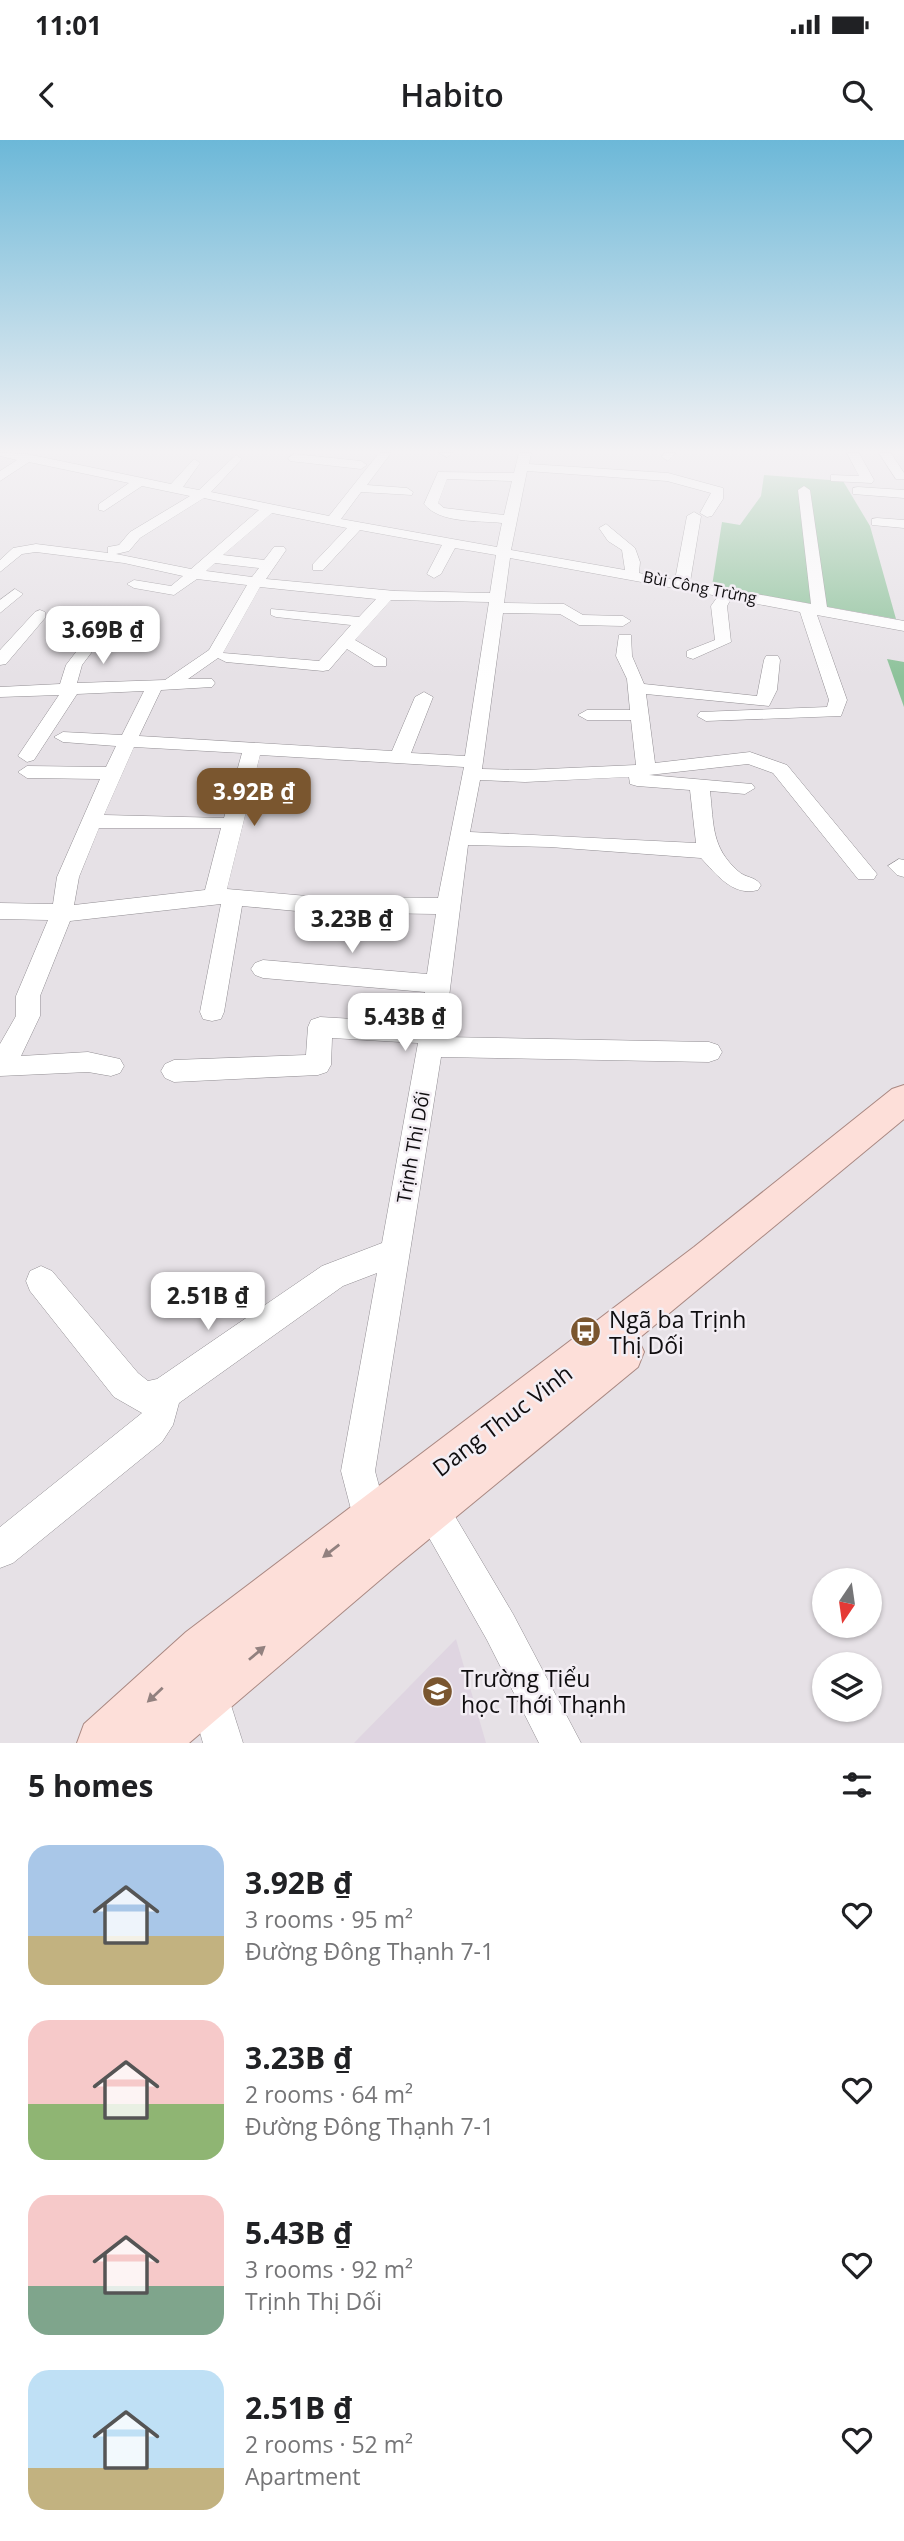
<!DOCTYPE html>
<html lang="en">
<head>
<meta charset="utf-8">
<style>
	:root { --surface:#fff; --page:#f6f6f6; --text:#202124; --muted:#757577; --accent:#7a562f }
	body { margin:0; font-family:"Open Sans",sans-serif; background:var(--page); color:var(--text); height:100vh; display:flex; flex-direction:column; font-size:26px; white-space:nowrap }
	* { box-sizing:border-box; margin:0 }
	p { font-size:23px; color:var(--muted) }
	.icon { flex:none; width:38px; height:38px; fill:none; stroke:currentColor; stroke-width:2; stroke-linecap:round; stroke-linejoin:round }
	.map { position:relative; height:1603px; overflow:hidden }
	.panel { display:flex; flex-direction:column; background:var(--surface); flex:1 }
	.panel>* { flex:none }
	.needle { width:46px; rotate:193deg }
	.buttons { position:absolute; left:812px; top:1428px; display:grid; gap:14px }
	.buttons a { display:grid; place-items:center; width:70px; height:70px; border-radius:50%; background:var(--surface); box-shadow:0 2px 5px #0004; font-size:35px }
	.price { position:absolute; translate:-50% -60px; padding:0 16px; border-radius:14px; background:#fff; color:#222; font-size:23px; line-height:46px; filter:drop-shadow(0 2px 4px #0008) }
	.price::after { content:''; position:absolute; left:50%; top:42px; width:21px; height:16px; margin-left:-10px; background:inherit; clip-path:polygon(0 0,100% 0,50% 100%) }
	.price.on { background:var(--accent); color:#fff }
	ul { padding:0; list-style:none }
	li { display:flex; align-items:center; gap:21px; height:175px; padding:0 28px }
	li span { display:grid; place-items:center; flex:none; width:196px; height:140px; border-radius:21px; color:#555 }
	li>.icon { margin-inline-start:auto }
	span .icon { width:84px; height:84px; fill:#fffc; stroke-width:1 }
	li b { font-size:30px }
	h2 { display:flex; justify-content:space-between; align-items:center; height:84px; padding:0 28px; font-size:30px }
	.status { display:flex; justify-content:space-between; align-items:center; height:49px; padding:0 35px; background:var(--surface); direction:ltr }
	.status svg { height:19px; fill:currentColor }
	header { display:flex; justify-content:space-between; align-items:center; height:91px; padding:0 28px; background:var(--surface); font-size:32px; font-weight:600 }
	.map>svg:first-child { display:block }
	.built { fill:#dfd5e1 }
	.green { fill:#8dc29a }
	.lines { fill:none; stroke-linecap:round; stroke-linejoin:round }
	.minor-casing { stroke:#928e93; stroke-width:1 }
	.major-casing { stroke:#a98882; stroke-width:2 }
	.minor { fill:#fff; fill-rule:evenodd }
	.major { fill:#fddfd9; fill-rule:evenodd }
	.oneway { fill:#92817f }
	.labels { text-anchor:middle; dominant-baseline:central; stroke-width:5; stroke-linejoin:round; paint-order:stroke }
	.far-street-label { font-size:16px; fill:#100e10; stroke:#f3eef4 }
	.street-label { font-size:19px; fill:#100e10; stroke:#f3eef4 }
	.near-poi-label { font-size:23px; fill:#100e10; stroke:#f3eef4; text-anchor:start }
	.near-street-label { font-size:23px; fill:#100e10; stroke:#f3eef4 }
</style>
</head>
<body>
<div class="status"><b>11:01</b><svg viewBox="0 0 49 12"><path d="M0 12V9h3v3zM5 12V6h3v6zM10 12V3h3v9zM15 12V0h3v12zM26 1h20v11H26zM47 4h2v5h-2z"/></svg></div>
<header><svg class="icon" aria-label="back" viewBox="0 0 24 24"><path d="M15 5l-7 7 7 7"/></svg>Habito<svg class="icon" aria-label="search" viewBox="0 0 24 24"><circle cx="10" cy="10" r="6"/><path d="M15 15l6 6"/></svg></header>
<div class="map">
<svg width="904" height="1603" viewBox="0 0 904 1603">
	<rect width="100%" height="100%" fill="#e6e1e6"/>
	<path class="built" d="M 456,1499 L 486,1603 L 354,1603 Z"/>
	<g class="green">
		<path d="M 764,335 L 843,341 L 870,386 L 896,479 L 712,446 L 722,382 L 740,385 L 761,356 Z"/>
		<path d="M 887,519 L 904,522 L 904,567 Z"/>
	</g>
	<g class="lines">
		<defs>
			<g id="minor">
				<path d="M 0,313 L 27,314 L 171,344 L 194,319 L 200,323 L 183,347 L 199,350 L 236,315 L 242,319 L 211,352 L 329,376 L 379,313 L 391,313 L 367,345 L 407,348 L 413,352 L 412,355 L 361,352 L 341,379 L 497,407 L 502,383 C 477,380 441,384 424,364 L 438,332 L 514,333 L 519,313 L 531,313 L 529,324 L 668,333 L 723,348 L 723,359 L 712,376 L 707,377 L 700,373 L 711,353 L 667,341 L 527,331 L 511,410 L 625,430 L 622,410 L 608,401 L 599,388 L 606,384 L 635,408 L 640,422 L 639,433 L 675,440 L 687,376 L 694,372 L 701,376 L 690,442 L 811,464 L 798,350 L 804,346 L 810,350 L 827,467 L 904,481 L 904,491 L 817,475 L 847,560 L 841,576 L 706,581 L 697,576 L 700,572 L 827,567 L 829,560 L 800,472 L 731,459 L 727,466 L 731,502 L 693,519 L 687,517 L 687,511 L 715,500 L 711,466 L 718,456 L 510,418 L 504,463 L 564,464 L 583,475 L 623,476 L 631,481 L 623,486 L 579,485 L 560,474 L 503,473 L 482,629 L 525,630 L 636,625 L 631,580 L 587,580 L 578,575 L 587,570 L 630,570 L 627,539 L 616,516 L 619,495 L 631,495 L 632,516 L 644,544 L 757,556 L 764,520 L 766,516 L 778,516 L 780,520 L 777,550 L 769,566 L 646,554 L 655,623 L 750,612 L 787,625 L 877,734 L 874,739 L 858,739 L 773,633 L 748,624 L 649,635 L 752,644 L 755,648 L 745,654 L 710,651 C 714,685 711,707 738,731 C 745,738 755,736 761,745 L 758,750 C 733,757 716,734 701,718 L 550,707 L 468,705 L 444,897 L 709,902 L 718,905 L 722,912 L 718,919 L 709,922 L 441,917 L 375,1331 L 390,1387 L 385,1400 L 372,1405 L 359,1400 L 341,1331 L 377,1133 L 343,1146 L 179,1263 L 173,1285 L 162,1302 L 13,1423 L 0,1428 L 0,1387 L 142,1273 L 114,1257 L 30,1151 L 26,1141 L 30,1131 L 41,1126 L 52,1131 L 138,1233 L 148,1241 L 157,1239 L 322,1126 L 382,1103 L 418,903 L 332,898 L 331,925 L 327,932 L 318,935 L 174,942 L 165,938 L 161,931 L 165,924 L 174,920 L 306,915 L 308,887 L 311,880 L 320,877 L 421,883 L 425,852 L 263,838 L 255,835 L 251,829 L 255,823 L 263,820 L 427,834 L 436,774 L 307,772 L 242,766 L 224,872 L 221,879 L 212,881 L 203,879 L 200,872 L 221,764 L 70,781 L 40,856 L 40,876 L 21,916 L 88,912 L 120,919 L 124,926 L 120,933 L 111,936 L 88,932 L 0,936 L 0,904 L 16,876 L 16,856 L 48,780 L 0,779 L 0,763 L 53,764 L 57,737 L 100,639 L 27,638 L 18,632 L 27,626 L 106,627 L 116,606 L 63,602 L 54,597 L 63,592 L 122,595 L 144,551 L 77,554 L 34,620 L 27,622 L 18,616 L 59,555 L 0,557 L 0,547 L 60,544 L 66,525 L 106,473 L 111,471 L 119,476 L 82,525 L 77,543 L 165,540 L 209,510 L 247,445 L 197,439 L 174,455 L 134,448 L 127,444 L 134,440 L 171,446 L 183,436 L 124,423 L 36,412 L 22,414 L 0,432 L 0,420 L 13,408 L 36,404 L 108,413 L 108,407 L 119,405 L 130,392 L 190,356 L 142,346 L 104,371 L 99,370 L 99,364 L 129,343 L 29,322 L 0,341 L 0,331 L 17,320 L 0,316 ZM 447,339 L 512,341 L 504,375 L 444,368 L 438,363 ZM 204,358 L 259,370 L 191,429 L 116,414 L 129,411 L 140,398 ZM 272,373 L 347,388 L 313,424 L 313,430 L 323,430 L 360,390 L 442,405 L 427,434 L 434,438 L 441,434 L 455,408 L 496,415 L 490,453 L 395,451 L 266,439 L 286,410 L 284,407 L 274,407 L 264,420 L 223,415 ZM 215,423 L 259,428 L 252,437 L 206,431 ZM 260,447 L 376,459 L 359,477 L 271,469 L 271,475 L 276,477 L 351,485 L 319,521 L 223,513 ZM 391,460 L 489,462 L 465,616 L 411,613 L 433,557 L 424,552 L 415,557 L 392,611 L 139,596 L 161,550 L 212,547 L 215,543 L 212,539 L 188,539 L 218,518 L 226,522 L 323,531 L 329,530 L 347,509 L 374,526 L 386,526 L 386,518 L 355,500 ZM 134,607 L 242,613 L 224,678 L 104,675 ZM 260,615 L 464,627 L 438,758 L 307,756 L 227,749 ZM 629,637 L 630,644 L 637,646 L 690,650 L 696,703 L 470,692 L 480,640 L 525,642 ZM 99,688 L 221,688 L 205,750 L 74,765 L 79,737 Z"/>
				<path d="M 439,313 L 453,313 L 447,317 Z"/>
				<path d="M 664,313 L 676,313 L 668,321 L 662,317 Z"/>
				<path d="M 847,313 L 859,313 L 874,340 L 872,343 L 831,341 L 831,335 L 859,336 Z"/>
				<path d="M 879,313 L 891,313 L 904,333 L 904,339 L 896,339 Z"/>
				<path d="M 294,314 L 361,321 L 367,325 L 361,329 L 290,321 L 288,318 Z"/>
				<path d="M 858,347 L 904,350 L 904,358 L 853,354 L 853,348 Z"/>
				<path d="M 877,378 L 904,380 L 904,388 L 872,385 L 872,379 Z"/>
				<path d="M 15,449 L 23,454 L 0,473 L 0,460 Z"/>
				<path d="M 40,470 L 45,472 L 45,478 L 6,524 L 0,525 L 0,510 L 35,472 Z"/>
				<path d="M 899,719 L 904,720 L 904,737 L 897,735 L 888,726 Z"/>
				<path d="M 431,1350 L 443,1356 L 513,1474 L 581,1603 L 539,1603 L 487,1500 L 419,1380 L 413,1368 L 419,1356 Z"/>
				<path d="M 209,1534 L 223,1540 L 243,1603 L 203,1603 L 189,1554 L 195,1540 Z"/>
			</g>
			<path id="major" d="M 904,945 L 904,979 L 638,1199 L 644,1212 L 638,1227 L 394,1428 L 189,1603 L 77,1603 L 84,1584 L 186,1492 L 694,1107 L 892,949 Z"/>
		</defs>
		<use href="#minor" class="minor-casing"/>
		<use href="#major" class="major-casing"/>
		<use href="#minor" class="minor"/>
		<use href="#major" class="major"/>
	</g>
	<defs><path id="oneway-solid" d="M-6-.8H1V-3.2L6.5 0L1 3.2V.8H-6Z" transform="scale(1.75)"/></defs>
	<g class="oneway">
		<use href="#oneway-solid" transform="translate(331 1411) rotate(142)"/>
		<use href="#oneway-solid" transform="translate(257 1513) rotate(-40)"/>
		<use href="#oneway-solid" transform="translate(155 1555) rotate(137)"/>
	</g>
	<linearGradient id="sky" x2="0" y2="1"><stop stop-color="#6cb8d8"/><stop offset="0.58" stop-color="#f4f2f4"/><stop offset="1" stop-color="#f4f2f4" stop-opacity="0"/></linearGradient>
	<rect width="904" height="537" fill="url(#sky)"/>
	<defs>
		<symbol id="bus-disc" viewBox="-11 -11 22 22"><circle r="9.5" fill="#7a562f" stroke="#f3eef4"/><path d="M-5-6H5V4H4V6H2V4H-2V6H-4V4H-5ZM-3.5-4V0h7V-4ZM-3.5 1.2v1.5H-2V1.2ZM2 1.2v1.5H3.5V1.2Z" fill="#fff"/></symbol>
		<symbol id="school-disc" viewBox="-11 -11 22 22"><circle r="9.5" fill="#7a562f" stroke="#f3eef4"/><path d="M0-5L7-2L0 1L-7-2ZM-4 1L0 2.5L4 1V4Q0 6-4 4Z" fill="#fff"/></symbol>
	</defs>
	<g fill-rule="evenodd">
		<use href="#bus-disc" x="568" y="1174" width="35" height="35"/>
		<use href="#school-disc" x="420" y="1534" width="35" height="35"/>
	</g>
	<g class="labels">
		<g class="far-street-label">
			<text transform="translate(700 447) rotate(11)">Bùi Công Trừng</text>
		</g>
		<g class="street-label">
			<text transform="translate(413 1007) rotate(-80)">Trịnh Thị Dối</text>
		</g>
		<g class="near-poi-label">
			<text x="609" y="1179">Ngã ba Trịnh<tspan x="609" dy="26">Thị Dối</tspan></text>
			<text x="461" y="1538">Trường Tiểu<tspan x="461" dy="26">học Thới Thạnh</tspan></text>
		</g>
		<g class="near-street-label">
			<text transform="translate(502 1280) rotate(-37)">Dang Thuc Vinh</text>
		</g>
	</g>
</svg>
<div class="buttons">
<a><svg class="needle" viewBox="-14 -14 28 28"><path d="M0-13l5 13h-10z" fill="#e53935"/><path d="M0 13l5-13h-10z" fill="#757577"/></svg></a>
<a><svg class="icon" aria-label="layers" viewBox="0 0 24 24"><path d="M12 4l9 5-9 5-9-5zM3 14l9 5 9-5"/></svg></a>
</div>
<b class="price" style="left:103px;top:526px">3.69B ₫</b>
<b class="price on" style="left:254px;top:688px">3.92B ₫</b>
<b class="price" style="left:352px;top:815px">3.23B ₫</b>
<b class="price" style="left:405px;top:913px">5.43B ₫</b>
<b class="price" style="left:208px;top:1192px">2.51B ₫</b>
</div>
<section class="panel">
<h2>5 homes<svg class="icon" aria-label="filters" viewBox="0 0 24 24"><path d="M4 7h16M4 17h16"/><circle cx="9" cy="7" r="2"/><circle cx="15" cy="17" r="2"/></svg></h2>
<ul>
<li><span style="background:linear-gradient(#a9c7e8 65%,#c2b280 0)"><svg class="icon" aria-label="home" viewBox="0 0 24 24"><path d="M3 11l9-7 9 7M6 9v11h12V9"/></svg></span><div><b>3.92B ₫</b><p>3 rooms · 95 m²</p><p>Đường Đông Thạnh 7-1</p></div><svg class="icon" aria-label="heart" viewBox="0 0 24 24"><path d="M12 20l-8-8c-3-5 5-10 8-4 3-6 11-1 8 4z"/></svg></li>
<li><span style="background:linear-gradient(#f6c9c9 60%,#8fb573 0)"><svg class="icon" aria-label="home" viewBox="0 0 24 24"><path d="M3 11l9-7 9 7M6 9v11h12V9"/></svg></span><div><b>3.23B ₫</b><p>2 rooms · 64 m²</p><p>Đường Đông Thạnh 7-1</p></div><svg class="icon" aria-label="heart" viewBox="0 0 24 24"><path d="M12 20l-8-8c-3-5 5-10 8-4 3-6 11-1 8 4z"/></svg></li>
<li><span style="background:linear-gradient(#f6c9c9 65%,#7fa58c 0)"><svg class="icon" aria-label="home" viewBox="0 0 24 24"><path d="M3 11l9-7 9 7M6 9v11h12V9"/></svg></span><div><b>5.43B ₫</b><p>3 rooms · 92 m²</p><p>Trịnh Thị Dối</p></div><svg class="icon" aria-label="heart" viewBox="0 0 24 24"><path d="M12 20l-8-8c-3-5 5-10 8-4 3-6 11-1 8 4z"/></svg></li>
<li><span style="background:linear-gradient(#bfe0f5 70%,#c2b280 0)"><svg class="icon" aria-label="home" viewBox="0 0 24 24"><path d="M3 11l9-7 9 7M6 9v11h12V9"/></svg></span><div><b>2.51B ₫</b><p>2 rooms · 52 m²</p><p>Apartment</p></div><svg class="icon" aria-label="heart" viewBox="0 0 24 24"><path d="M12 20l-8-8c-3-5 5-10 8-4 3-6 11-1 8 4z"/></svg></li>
</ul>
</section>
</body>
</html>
